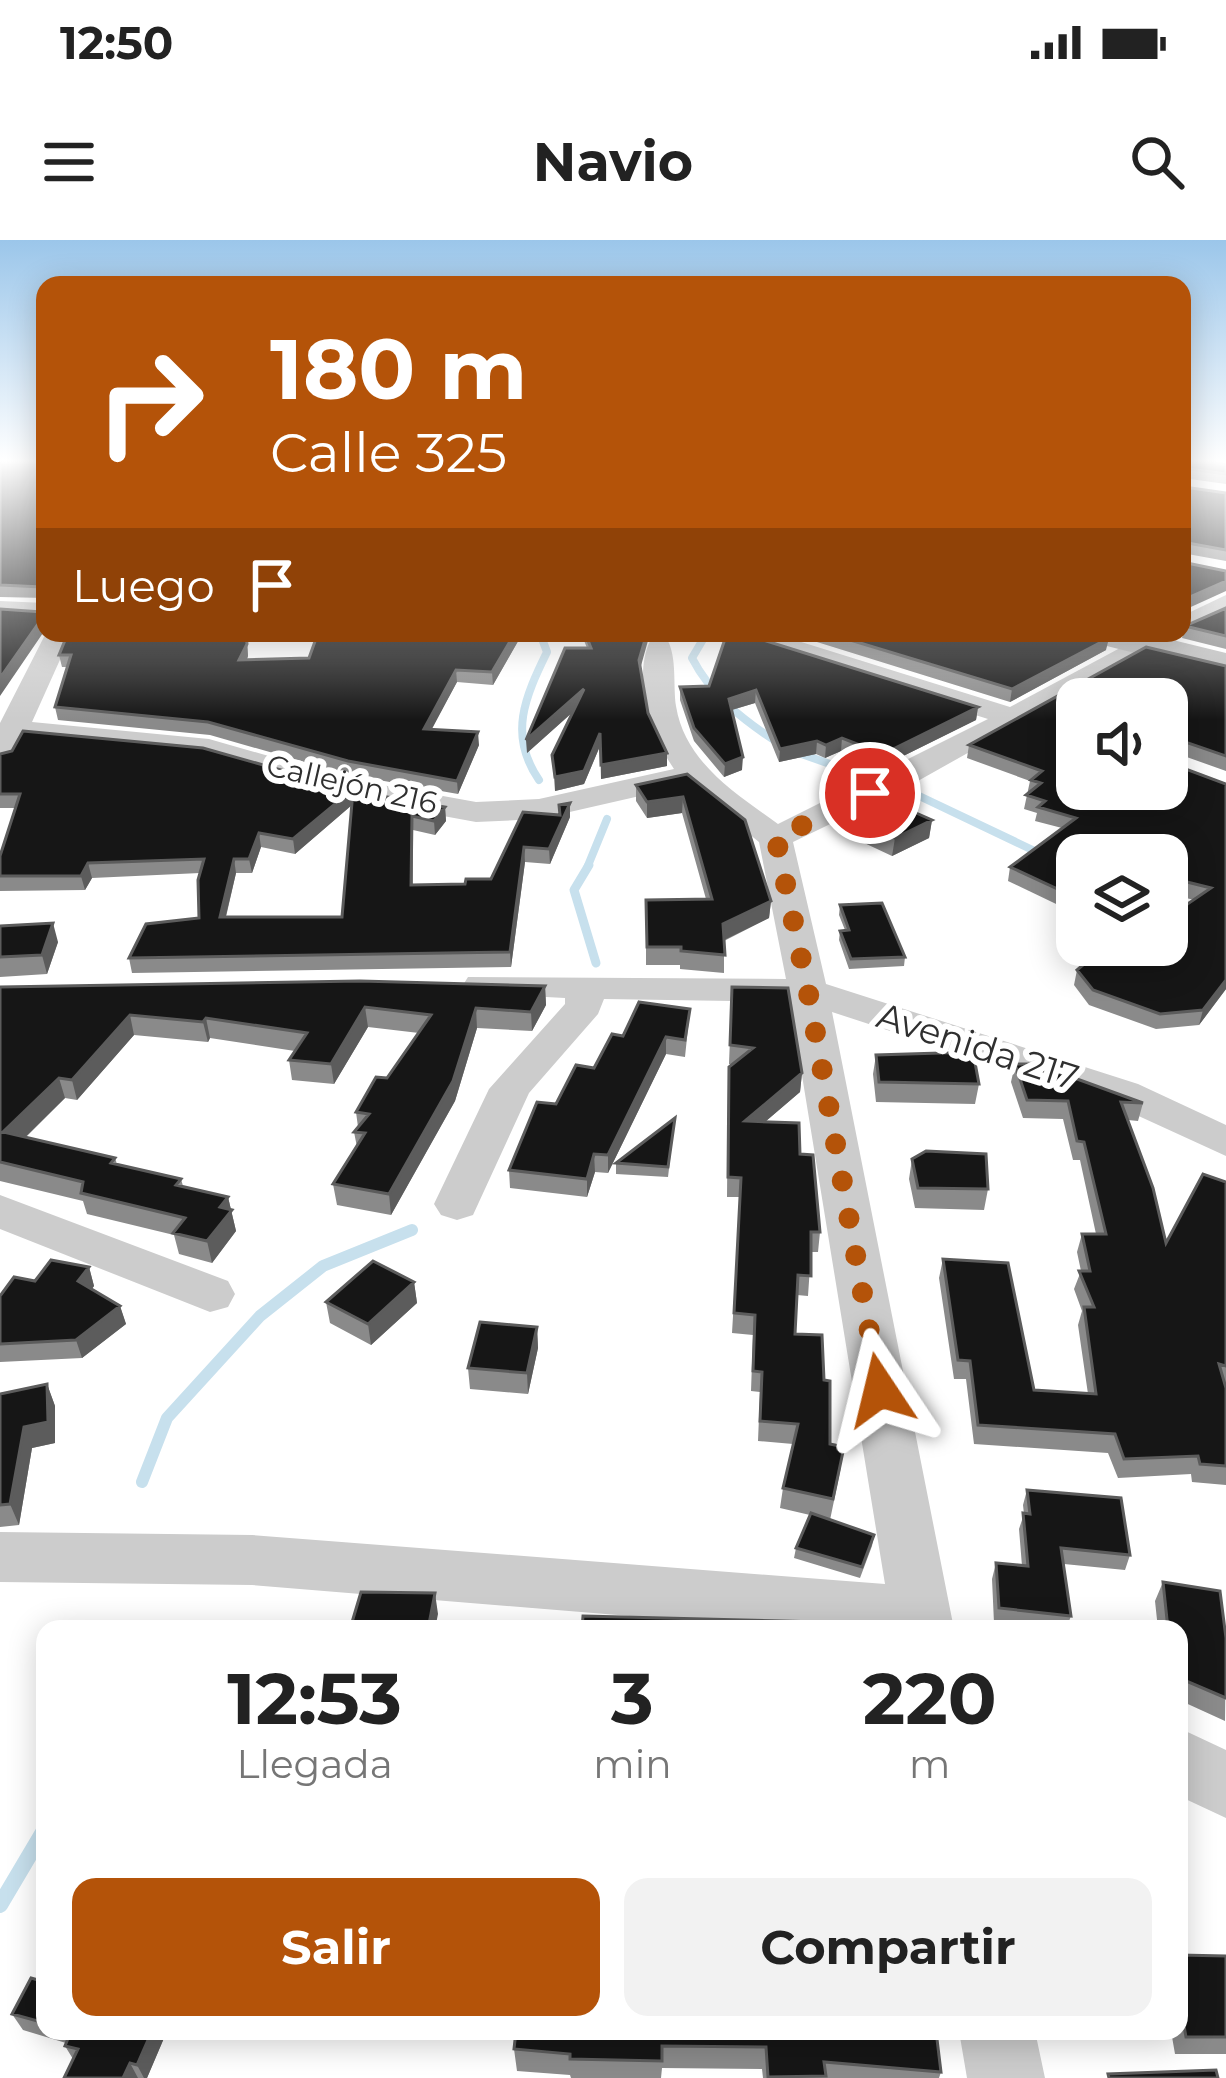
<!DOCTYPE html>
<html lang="es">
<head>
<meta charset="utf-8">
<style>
	body { margin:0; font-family:Montserrat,sans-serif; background:#f2f2f2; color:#222; height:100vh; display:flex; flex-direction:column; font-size:45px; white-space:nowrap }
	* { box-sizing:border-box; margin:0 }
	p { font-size:39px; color:#767676 }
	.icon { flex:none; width:66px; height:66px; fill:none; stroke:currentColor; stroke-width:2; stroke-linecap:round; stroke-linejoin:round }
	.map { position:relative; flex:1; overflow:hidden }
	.side { position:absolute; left:36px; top:1380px; width:1152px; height:420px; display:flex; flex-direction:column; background:#fff; border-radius:24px; box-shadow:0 6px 30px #0003 }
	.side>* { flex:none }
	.banner { position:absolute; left:36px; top:36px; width:1155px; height:366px; border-radius:24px; box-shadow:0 6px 30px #0003; background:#b45309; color:#fff; overflow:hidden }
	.buttons { position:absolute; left:1056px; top:438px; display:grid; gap:24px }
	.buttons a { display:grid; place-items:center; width:132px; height:132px; border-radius:24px; background:#fff; box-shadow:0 6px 30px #0003; font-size:60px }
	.pin { position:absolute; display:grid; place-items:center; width:102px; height:102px; color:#fff; margin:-51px; border:6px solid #fff; border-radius:50%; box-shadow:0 3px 12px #0007 }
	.me { position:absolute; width:132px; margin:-66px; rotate:350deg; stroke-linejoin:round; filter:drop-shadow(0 0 9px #0008) }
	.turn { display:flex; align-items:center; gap:42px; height:252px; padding:0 36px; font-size:54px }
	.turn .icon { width:156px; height:156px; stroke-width:2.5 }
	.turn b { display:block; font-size:84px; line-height:102px }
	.then { display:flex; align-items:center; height:114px; padding:0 36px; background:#0003; gap:24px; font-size:45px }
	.eta { display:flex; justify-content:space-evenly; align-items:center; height:204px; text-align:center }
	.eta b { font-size:72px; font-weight:700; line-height:84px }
	.action { display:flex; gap:24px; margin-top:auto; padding:24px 36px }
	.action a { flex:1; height:138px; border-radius:24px; background:#b45309; color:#fff; font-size:48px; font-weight:700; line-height:138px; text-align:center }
	.action a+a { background:#f2f2f2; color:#222 }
	.status { display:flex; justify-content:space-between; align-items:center; height:84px; padding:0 60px; background:#fff; direction:ltr }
	.status svg { height:33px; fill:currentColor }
	header { display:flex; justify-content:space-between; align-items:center; height:156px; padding:0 36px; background:#fff; font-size:54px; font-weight:700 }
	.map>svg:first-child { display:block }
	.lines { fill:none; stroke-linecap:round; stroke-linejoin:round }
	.stream-far4 { stroke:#c7e0ed; stroke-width:6 }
	.stream-far3 { stroke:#c7e0ed; stroke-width:8 }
	.stream-far2 { stroke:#c7e0ed; stroke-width:9 }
	.stream-far1 { stroke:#c7e0ed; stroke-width:12 }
	.stream { stroke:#c7e0ed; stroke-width:16 }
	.street { fill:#ccc; fill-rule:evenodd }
	.secondary { fill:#b9b9b9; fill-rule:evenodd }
	.wall { fill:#8a8a8a; fill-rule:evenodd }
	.shaded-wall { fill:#5c5c5c }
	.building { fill:#161616; stroke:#5c5c5c; stroke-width:3 }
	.route { stroke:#b45309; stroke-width:21; stroke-dasharray:0 37.8 }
	.labels { text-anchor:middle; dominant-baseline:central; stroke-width:12; stroke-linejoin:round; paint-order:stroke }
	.far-street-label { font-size:30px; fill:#2f2f2f; stroke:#fff }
	.street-label { font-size:36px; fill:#2f2f2f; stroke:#fff }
</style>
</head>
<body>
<div class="status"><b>12:50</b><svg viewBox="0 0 49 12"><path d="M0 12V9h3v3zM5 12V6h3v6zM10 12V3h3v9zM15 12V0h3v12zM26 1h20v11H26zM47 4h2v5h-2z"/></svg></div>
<header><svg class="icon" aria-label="menu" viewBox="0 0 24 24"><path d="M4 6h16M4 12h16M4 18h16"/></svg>Navio<svg class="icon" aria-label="search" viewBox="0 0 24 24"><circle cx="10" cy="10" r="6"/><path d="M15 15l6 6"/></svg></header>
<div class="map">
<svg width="1226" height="1838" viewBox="0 0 1226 1838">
	<rect width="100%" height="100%" fill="#fff"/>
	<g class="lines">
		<path class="stream-far4" d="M540,393L542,399
			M704,399L707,393"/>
		<path class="stream-far3" d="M705,396L692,418C711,455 743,480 777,502
			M793,511L915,554L1041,614
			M539,540C508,495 525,457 547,412L541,396
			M587,628L607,579"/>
		<path class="stream-far2" d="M589,625L574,650L596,723"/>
		<path class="stream-far1" d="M142,1242L167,1178L260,1076L323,1026L412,990"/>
		<path class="stream" d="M0,1665L45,1589"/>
		<path class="street" d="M1226,355V373L1181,393L909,546L793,602L826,744L1138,844L1226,885V916L1108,862L832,772L954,1389H788L252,1345L0,1342V1292L252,1295L885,1344L790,762L604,759L598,774L529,853L473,975L457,980L441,975L434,964L489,849L565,764V758L468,753L463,745L468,737L786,739L759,602L688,545L539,579L476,582L345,558L206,517L24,499L12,522L0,525V483L46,393H72L32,482L209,499L349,539L476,562L539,559L674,529C652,497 632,439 650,401H668C677,419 673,446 676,466C685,522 735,553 778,584L988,479L764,408L760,402L764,396H782L1010,467L1148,393H1182V376Z
			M0,361L45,363V379L0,377Z
			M0,955L228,1041L235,1054L228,1067L210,1072L0,989Z
			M1179,1488L1226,1510V1578L1179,1556Z
			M959,1791H1035L1045,1838H967Z"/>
		<path class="secondary" d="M1082,393H1144L1226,413V436L1087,401Z"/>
	</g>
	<path class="wall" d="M0,222H45V358L0,357Z
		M1182,222L1226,225V244L1183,238L1184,247L1226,253V321L1182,313Z
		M1226,368V409L1182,398L1185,386Z
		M68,393H247L248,416L247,420L309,418L521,396L493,445L457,442L431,489L479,505L458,554L350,535L210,495L58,480L55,467L67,427H62L59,415Z
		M581,393H649L640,428L648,473L667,526L601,539L600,506L584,544L555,551L552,515L573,472L527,513L587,408Z
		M788,393H1091L1106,410L1010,462Z
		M760,396L763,400L978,467L976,480L881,527L841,511L825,518L816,514L779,522L755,463L732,470L742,530L724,537L694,501L680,460V447L709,446Z
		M1226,426V531L1167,510L1077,549L1226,544V749L1199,785L1156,789L1089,765L1074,745L1077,730L1120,709L1194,660L1167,653V615H1077V674L1008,641L1010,627L1062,588L1035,581L1037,573L1024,569L1030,541L967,518L969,505Z
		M0,514L445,567L446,581L435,595L413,590V645L465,644L491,639L559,575V565L570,577L550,624L525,622L511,727L132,733L129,718L199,678L200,633L92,638L85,650L0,651V616L16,568H0ZM352,565L342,677H226L236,633H252L261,607L295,614Z
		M687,534L771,661L769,678L724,701V733L680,729V725H646V660L706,659L682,573L647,578L636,561V545Z
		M845,575L932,580L929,598L892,616L843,593Z
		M840,665L905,717L904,726L849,729L839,700L840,691L845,690L839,675Z
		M0,686L58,702L47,734L0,737Z
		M545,746L546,765L532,791L477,788L455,861L391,975L337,965L333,944L357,907L354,892L358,887L356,872L387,838L419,793L368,787L334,844L292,840L289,820L295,811L210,798L208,802L134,795L77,860L65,858L26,897L115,918L117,924L181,939L183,946L228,957L236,991L212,1023L179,1014L174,995L87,974L83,961L0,941V747Z
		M732,747L802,833L800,852L766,881L800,914L820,992L818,1012H811L808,1056L797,1055L795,1094L824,1140L830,1204L841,1227L830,1280L874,1295L872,1306L860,1338L794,1318L796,1308L810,1275L780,1268L783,1248L793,1204L758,1201L760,1152L751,1151L753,1095L732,1093L740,957H727L728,846L729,827L732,825L729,824Z
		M690,769L685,817L666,814L608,933L595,932L587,957L510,948L509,930L556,864L594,828L623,796Z
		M876,815L979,844L975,864L876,862L873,834Z
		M1015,824L1143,863L1138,881L1128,880L1166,1003L1226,942V1245L1192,1242L1191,1234L1118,1238L1108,1213L974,1204L966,1139H954L939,1038L943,1019L1034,1150L1088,1154L1078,1085L1082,1071L1074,1049L1081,1031L1077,1012L1082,994H1096L1080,920H1073L1063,879L1023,878L1011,842Z
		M675,878L668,937L616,934V923Z
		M912,919L988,949L984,970L915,968L909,939Z
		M89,1027L94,1046L92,1049L120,1066L126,1084L82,1118L0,1122V1056L35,1041Z
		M414,1042L417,1063L371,1105L330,1083L326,1062Z
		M537,1087L538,1108L528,1154L470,1149L468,1128Z
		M47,1144L55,1166V1203L32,1208L19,1285L0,1287V1154Z
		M1027,1250L1130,1315L1125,1330L1064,1324L1071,1376L1066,1389H1046L994,1383L992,1339L996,1323L1022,1326L1019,1289L1024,1274L1023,1265Z
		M1163,1342L1226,1398L1225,1481L1179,1460V1389H1158L1155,1361Z
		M1179,1715L1226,1716V1814H1175L1171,1791H1179Z
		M45,1742V1791H167L147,1838H64L73,1819L65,1806L66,1803L23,1790L12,1774Z
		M936,1791L941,1832L939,1838H763L762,1829L662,1828L661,1838H571L570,1835L517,1831L514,1809Z"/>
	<path class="shaded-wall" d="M1226,341V351L1182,371L1183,360Z
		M43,377L45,390L0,456V438Z
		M246,393L248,416L241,433L239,420Z
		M515,393H521V396L493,445L492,432Z
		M647,393H649V397L639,433V420Z
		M1109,398L1106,410L1010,462L1012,449Z
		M456,430L457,442L425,502L424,489Z
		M584,449L585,461L527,513L526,500Z
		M756,450L755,463L728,471L729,459Z
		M978,467L976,480L881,527L883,514Z
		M478,492L479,505L458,554L457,541Z
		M600,493V506L584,544L555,551V537Z
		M842,498L841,511L825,518L826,505Z
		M817,501L816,514L779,522L780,509Z
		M667,513V526L601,539V525Z
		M743,517L742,530L724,537L725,524Z
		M352,550L353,564L295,614L293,599Z
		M683,557L682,573L647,578V562Z
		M570,563V577L550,624L549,609Z
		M445,567L446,581L435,595L434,581Z
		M932,580L929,598L892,616L895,598Z
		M259,593L261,607L252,633L249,619Z
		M524,607L525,622L511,727L510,712Z
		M234,619L236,633L222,692L220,677Z
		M88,623L92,638L85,650L81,636Z
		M771,661L769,678L722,701L723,684Z
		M53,683L58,702L47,734L42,715Z
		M1226,740V749L1199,785L1203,770Z
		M545,746L546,765L532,791L531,772Z
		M365,767L368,787L334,844L331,824Z
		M476,768L477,788L455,861L391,975L389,954Z
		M130,775L134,795L77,860L72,840Z
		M206,778L210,798L208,802L203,782Z
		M666,797V814L608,933V915Z
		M802,833L800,852L744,900L745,881Z
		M59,838L65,858L10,912L3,892Z
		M594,914L595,932L587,957V939Z
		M228,957L236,991L212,1023L207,1001L220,967Z
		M89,1027L94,1046L84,1059L78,1041Z
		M414,1042L417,1063L371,1105L368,1084Z
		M120,1066L126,1084L82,1118L76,1100Z
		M537,1087L538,1108L528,1154L527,1133Z
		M47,1144L55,1166V1203L32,1208L19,1285L10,1264L24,1187Z
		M435,1353L438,1374L435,1389H428Z
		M152,1791H167L147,1838H144L137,1825Z
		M130,1823L138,1838H123Z"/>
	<path class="building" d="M0,222H45V350L42,347L0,345Z
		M1182,222H1214L1226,225V234L1182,228Z
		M1182,233L1184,247L1226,253V310L1182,302Z
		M1182,322L1226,331V341L1183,360L1182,366Z
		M45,359V377H43L0,438V369L42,372Z
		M1226,368V396L1185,386Z
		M68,393H246L247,404L239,420L309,418L318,393H515L492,432L456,430L424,489L478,492L457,541L348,521L208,482L55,467L71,415H59Z
		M585,393H647L639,420L648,473L667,513L601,525L600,493L584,531L555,537L552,515L584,449L526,500L565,408H591Z
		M727,393H758L763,400L978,467L883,514L842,498L826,505L817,501L780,509L756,450L729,459L743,517L725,524L694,488L680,447L709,446Z
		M827,393H1091L1109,398L1012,449Z
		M1146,407L1226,426V516L1168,496L1167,514V459H1077V549H1167V522L1226,544V740L1203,770L1160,774L1093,750L1077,730L1097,713L1120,709L1126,705H1167V678L1211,648L1167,637V615H1077V658L1010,627L1076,578L1038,567L1045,561L1026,555L1041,543L1031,540L1042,531L969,505Z
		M23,491L203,508L352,550L293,599L259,593L249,619H234L220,677H342L353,551L445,567L434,581L412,576L411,645L465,644L466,639H491L523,572L560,575L559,565L570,563L549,609L524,607L510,712L129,718L146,684L199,678L198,640L204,619L88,623L81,636H0V616L20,554H0V514L12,511Z
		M687,534L745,580L771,661L723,684L725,715L681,711V707H647L646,660L712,659L683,557L647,562L636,545Z
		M882,558L932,580L895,598L845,575Z
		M882,663L905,717L851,719L840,691L849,690L840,665Z
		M53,683L42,715L0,717V686Z
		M360,741L545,746L531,772L476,768L453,841L389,954L333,944L365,893L354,892L369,874L356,872L376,837L387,838L431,775L365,767L331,824L289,820L307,793L206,778L203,782L130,775L72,840L59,838L3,892L115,918L111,923L181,939L176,945L228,957L220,967L232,970L207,1001L173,993L185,978L81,953L83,942L0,922V747Z
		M732,747L788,748L802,833L745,881L799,883L800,914L813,915L820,992H811V1036L798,1035L795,1094L822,1095L824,1140L830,1141V1204L844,1207L833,1259L783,1248L798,1184L760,1181L762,1132L753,1131L755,1075L734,1073L741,938L728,937L729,827L753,808L730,805Z
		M639,762L690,769L685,800L666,797L608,915L594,914L587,939L509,930L537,862L556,864L576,825L594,828L612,794L623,796Z
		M973,812L979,844L879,842L876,815Z
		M1015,824H1036L1143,863L1121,862L1153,948L1166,1003L1203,934L1226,942V1126L1219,1124L1226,1148V1226L1200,1224L1198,1216L1124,1219L1115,1194L978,1185L970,1121L958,1120L943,1019L1008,1023L1034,1150L1096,1154L1084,1067H1094L1079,1031H1090L1082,994H1106L1084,902L1077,901L1068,861L1027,860Z
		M675,878L668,927L616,923Z
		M926,911L986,914L988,949L918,948L912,919Z
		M51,1020L89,1027L78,1041L120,1066L76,1100L0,1104V1056L14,1037L35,1041Z
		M373,1021L414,1042L368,1084L326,1062Z
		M480,1082L537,1087L527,1133L468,1128Z
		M47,1144L48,1182L24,1187L10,1264L0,1265V1154Z
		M1027,1250L1121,1258L1130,1315L1061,1308L1071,1376L999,1368L996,1323L1028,1326L1023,1273L1030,1274Z
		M811,1273L874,1295L862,1327L796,1308Z
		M1163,1342L1220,1351L1226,1398V1458L1179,1438V1389H1168Z
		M361,1352L435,1353L428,1389H350Z
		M583,1376L858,1383V1389H582Z
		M1179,1715L1226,1716V1797H1186L1179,1758Z
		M31,1738L45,1742V1783L12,1774Z
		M71,1791H152L137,1825L130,1823L123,1838H64L78,1809L65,1806Z
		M516,1791H936L941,1832L824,1822L826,1836L768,1837L766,1807L662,1806V1821L570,1819V1814L514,1809Z
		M1216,1830L1218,1838H1109L1108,1834Z"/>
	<linearGradient id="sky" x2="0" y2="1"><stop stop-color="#9bc6ea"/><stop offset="0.46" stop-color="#fff"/><stop offset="1" stop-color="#fff" stop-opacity="0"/></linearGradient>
	<rect width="1226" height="480" fill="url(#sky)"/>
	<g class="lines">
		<path class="route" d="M870,553L776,598L808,751L880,1150"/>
	</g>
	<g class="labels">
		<g class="far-street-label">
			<text transform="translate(352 544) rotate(13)">Callejón 216</text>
		</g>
		<g class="street-label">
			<text transform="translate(978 806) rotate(18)">Avenida 217</text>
		</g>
	</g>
</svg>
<div class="buttons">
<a><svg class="icon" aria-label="sound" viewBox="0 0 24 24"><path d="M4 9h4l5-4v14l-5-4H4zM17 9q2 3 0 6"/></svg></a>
<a><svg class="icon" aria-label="layers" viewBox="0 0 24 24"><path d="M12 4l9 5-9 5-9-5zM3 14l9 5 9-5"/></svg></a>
</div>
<div class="pin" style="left:870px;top:553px;background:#d93025"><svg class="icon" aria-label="arrive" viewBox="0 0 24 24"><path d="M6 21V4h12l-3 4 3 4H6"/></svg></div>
<svg class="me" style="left:880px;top:1150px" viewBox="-20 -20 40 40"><path d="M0-17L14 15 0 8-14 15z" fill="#b45309" stroke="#fff" stroke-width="4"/></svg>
<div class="banner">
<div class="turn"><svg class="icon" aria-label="right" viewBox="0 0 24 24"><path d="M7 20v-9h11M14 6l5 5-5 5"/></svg><div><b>180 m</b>Calle 325</div></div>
<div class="then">Luego<svg class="icon" aria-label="arrive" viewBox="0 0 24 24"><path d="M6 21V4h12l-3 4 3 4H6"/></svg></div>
</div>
<section class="side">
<div class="eta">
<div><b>12:53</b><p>Llegada</p></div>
<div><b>3</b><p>min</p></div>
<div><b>220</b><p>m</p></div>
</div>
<div class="action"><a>Salir</a><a>Compartir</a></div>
</section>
</div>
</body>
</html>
